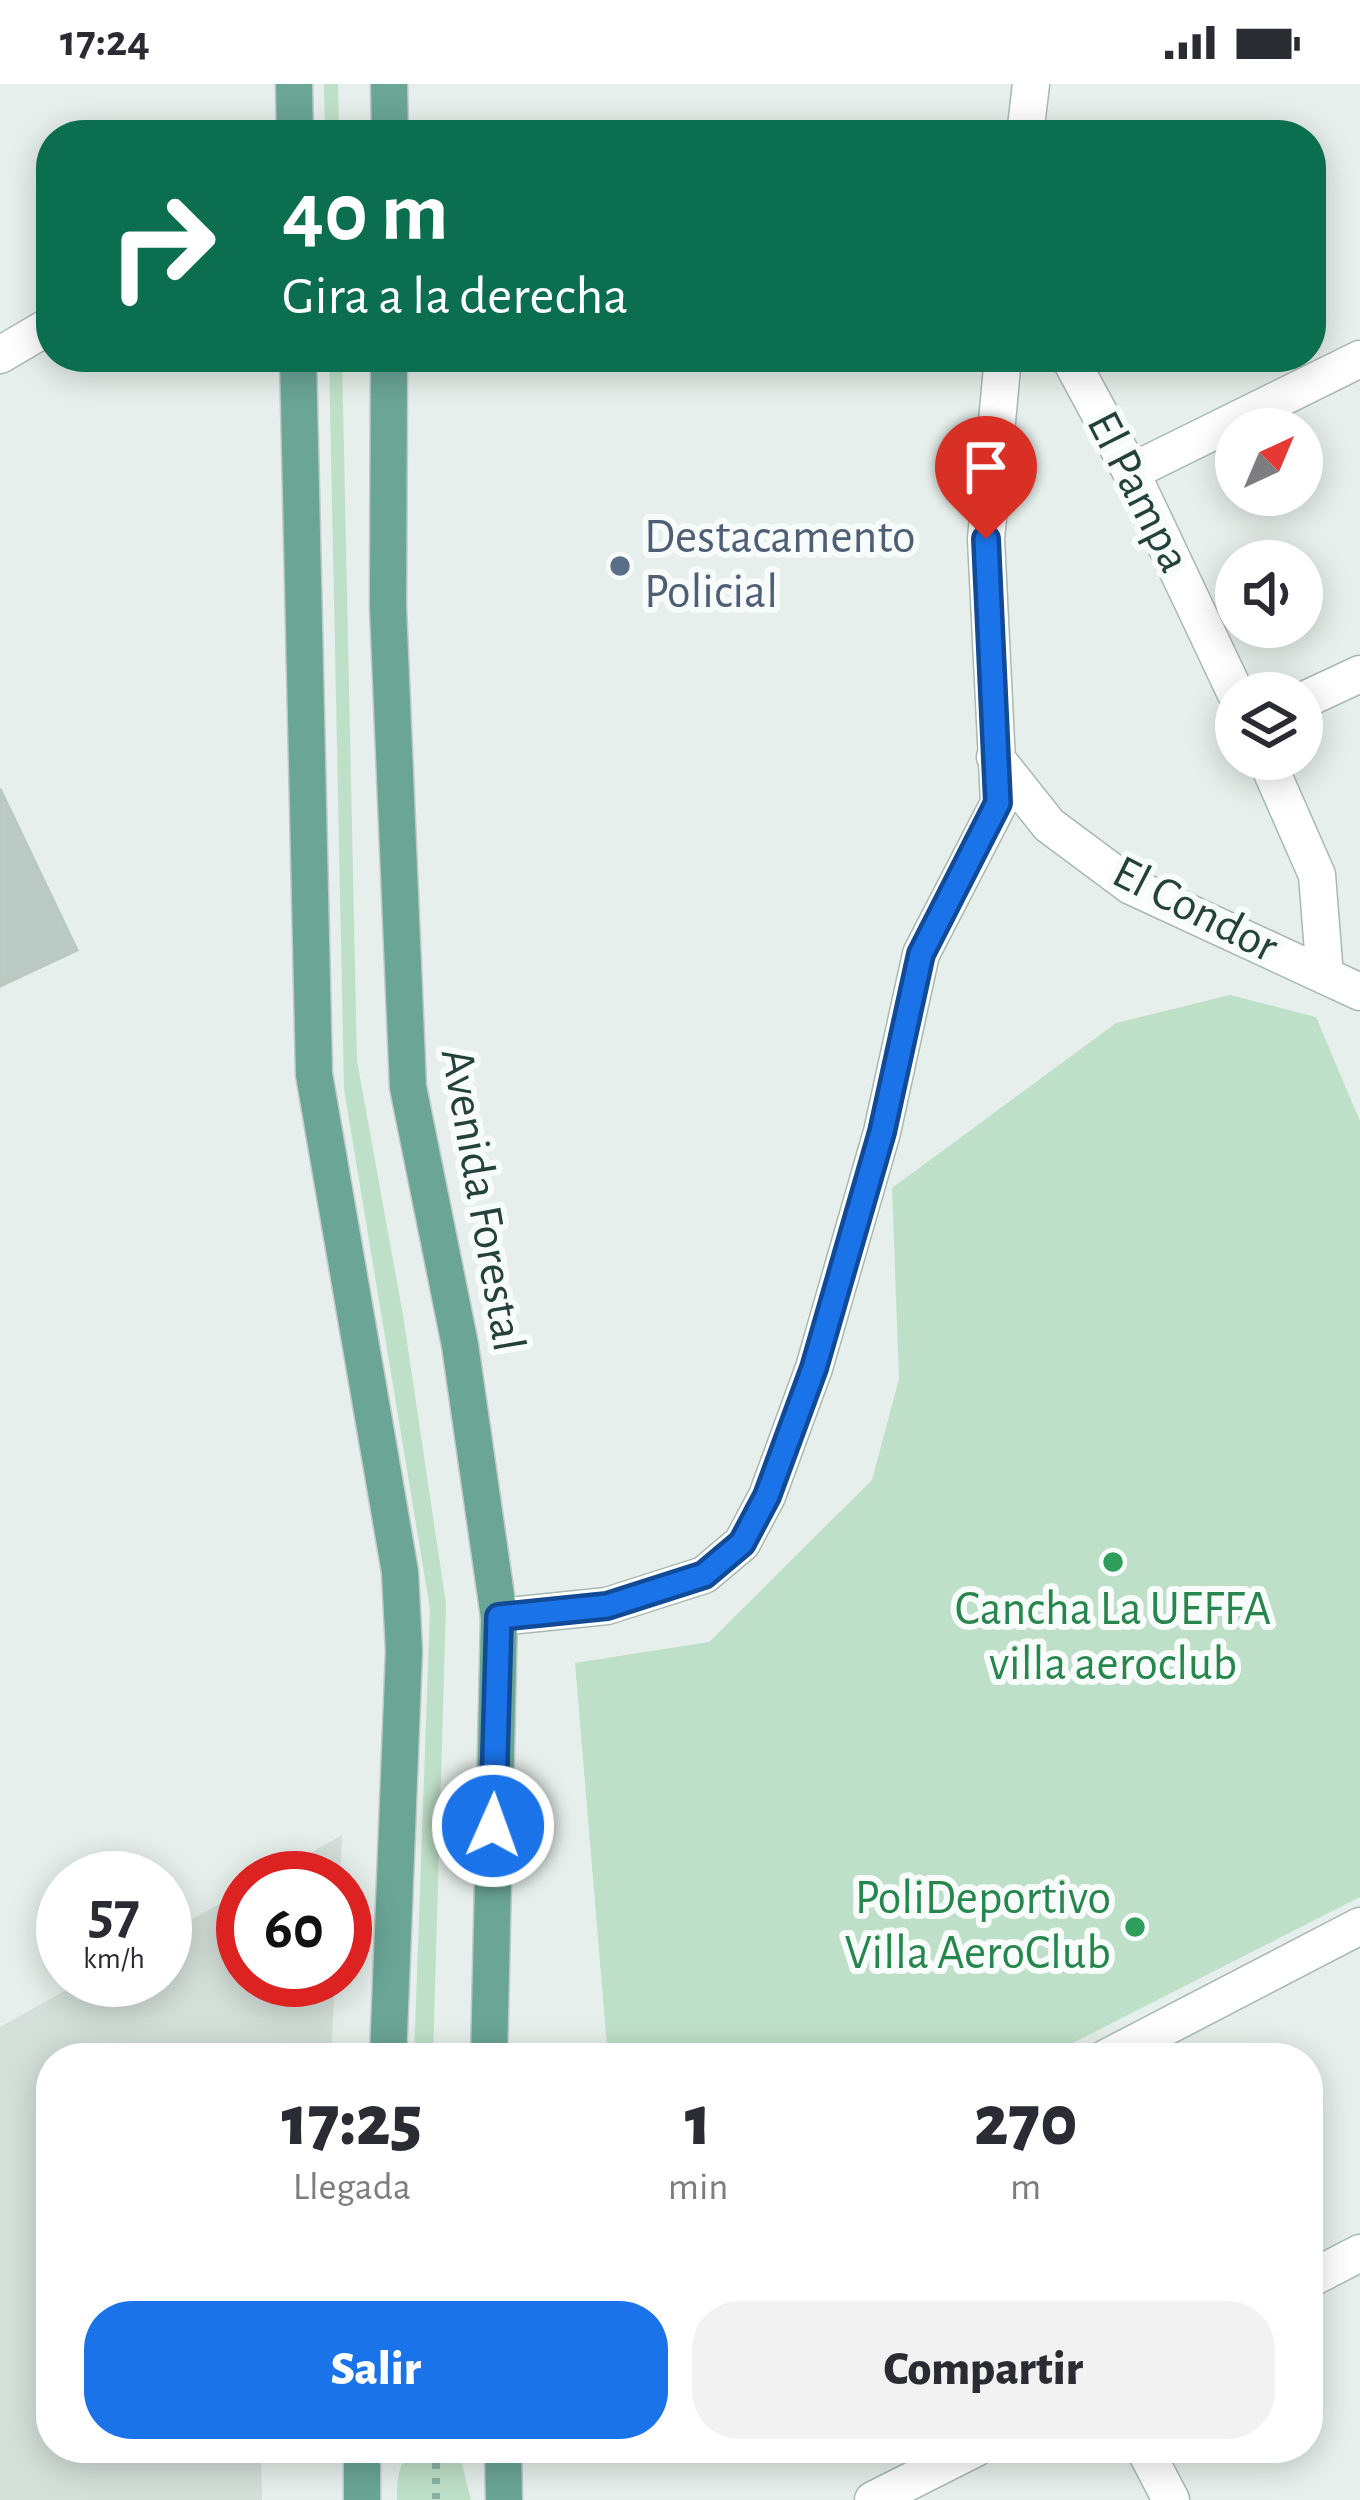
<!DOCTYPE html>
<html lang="es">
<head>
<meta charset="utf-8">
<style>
	body { margin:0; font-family:"Alegreya Sans",sans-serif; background:#f2f2f3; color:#2b2b33; height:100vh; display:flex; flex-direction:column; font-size:45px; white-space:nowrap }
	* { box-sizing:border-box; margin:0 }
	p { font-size:39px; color:#7c7c81 }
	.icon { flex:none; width:66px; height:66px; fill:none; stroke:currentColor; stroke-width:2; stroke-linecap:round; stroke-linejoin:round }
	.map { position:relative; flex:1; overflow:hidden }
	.side { position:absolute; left:36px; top:1959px; width:1287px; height:420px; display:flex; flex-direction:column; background:#fff; border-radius:48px; box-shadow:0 6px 30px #0003 }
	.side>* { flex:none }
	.banner { position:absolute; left:36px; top:36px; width:1290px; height:252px; border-radius:48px; box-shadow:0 6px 30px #0003; background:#0b6e4f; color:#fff; overflow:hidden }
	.needle { width:78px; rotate:44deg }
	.buttons { position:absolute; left:1215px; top:324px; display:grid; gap:24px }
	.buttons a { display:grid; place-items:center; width:108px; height:108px; border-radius:50%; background:#fff; box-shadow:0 6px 30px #0003; font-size:60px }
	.speed { position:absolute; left:36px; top:1767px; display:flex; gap:24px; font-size:60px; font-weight:700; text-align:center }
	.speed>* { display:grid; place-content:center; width:156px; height:156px; border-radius:50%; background:#fff; box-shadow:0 6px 30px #0003; line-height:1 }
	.speed small { font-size:30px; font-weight:400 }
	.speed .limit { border:18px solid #d22; background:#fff; color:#111 }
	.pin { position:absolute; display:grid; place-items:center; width:102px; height:102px; color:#fff; margin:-123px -51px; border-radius:50% 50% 50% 0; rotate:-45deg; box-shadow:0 0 12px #0007 }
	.pin .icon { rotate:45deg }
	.me { position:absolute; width:132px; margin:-66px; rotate:2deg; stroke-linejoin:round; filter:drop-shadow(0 0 9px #0008) }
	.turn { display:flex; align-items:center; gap:42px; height:252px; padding:0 48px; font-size:54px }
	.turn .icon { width:156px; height:156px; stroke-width:2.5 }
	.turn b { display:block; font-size:84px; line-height:102px }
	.eta { display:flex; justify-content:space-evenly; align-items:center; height:204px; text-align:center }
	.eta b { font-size:72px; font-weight:800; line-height:84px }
	.cta { display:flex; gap:24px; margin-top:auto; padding:24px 48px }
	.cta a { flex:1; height:138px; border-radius:48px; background:#1a73e8; color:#fff; font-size:48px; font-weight:800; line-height:138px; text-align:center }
	.cta a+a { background:#f2f2f3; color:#2b2b33 }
	.status { display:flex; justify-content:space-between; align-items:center; height:84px; padding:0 60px; background:#fff; direction:ltr }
	.status svg { height:33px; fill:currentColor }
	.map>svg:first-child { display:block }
	.built { fill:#d4dfda }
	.green { fill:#bfe0c8 }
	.water { fill:#8ec9d4 }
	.building { fill:#bbcac4; stroke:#b8c9c2; stroke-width:3 }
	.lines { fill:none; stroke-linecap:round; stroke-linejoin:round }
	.minor-casing { stroke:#a8b8b2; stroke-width:39 }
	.major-casing { stroke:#c2cac8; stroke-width:39 }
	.path { stroke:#86b3a5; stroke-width:8; stroke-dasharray:6 9; stroke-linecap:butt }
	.minor { stroke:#fff; stroke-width:36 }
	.major { stroke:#6aa596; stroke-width:36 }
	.route-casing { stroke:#114b97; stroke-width:30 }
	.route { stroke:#1a73e8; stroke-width:21 }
	.service-dot { fill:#5c6f8a; stroke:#f7fbf9; stroke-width:4.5 }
	.leisure-dot { fill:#2e9e5b; stroke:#f7fbf9; stroke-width:4.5 }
	.labels { text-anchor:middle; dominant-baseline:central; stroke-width:12; stroke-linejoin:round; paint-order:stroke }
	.street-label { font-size:48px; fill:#24423a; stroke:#f7fbf9 }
	.service-label { font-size:48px; fill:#4e5e75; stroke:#f7fbf9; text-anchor:start }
	.leisure-label { font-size:48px; fill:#27864d; stroke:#f7fbf9 }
</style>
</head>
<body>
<div class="status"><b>17:24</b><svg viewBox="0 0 49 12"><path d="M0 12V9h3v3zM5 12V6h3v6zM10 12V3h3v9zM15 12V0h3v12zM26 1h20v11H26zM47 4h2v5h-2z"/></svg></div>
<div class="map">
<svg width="1360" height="2416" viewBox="0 0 1360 2416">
	<rect width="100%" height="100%" fill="#e6efeb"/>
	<path class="built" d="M342,1751L340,1794H266Z
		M243,1807V1896H335L331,1974H51V2364H261L262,2416H0V1943L84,1896H165V1850Z"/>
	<path class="green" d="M324,0H338L339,51H325Z
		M329,273H342L357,977L403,1231L446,1520L433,1974H414L430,1525L344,1005Z
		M1230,911L1316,933L1360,1037V1813L1043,1974H608L575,1579L709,1558L872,1396L899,1295L892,1104L1116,939Z
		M439,2364L461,2377L471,2416H397C397,2382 401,2364 439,2364Z"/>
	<path class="water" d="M807,273H855L856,286L808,288Z"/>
	<path class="building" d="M0,705L77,866L0,902Z"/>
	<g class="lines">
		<g class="minor-casing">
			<path id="minor" d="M1025,51L1031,0
				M0,271L51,241
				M1069,273L1131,388L1236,610
				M1131,388L1360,275
				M1302,617L1360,590
				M995,673L1049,741L1131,802L1360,908
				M1266,675L1317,791L1325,892
				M499,1533L607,1522L704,1491L742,1459L767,1412L814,1284L882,1048L921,870L999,719L986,455L1003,273
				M1106,1974L1360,1842
				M1308,2196L1360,2169
				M1144,2364L1171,2416
				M873,2416L976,2364"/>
		</g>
		<g class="major-casing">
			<path id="major" d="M294,0L295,51
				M389,0L390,51
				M298,273L314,990L400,1488L404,1567L388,1974
				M389,273L388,523L408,1003L460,1261L499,1533L489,1974
				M503,2364L504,2416
				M362,2416V2364"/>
		</g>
		<path class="path" d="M436,2364V2416"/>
		<use href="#minor" class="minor"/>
		<use href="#major" class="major"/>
	</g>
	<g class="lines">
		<g class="route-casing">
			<path id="route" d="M493,1742L499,1533L607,1522L704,1491L742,1459L767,1412L814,1284L882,1048L921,870L998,719L986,455"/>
		</g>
		<use href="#route" class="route"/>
	</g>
	<circle class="service-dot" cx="620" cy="482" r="12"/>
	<g class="leisure-dot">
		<circle cx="1113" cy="1478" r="12"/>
		<circle cx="1135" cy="1843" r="12"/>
	</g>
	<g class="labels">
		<g class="street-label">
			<text transform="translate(1138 408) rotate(63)">El Pampa</text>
			<text transform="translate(1195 826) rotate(27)">El Condor</text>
			<text transform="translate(482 1116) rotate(80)">Avenida Forestal</text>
		</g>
		<g class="service-label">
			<text x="644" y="454">Destacamento<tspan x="644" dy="55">Policial</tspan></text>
		</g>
		<g class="leisure-label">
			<text x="1113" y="1526">Cancha La UEFFA<tspan x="1113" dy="55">villa aeroclub</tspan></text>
			<text x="1111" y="1815" text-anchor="end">PoliDeportivo<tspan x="1111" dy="55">Villa AeroClub</tspan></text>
		</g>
	</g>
</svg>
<div class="buttons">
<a><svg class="needle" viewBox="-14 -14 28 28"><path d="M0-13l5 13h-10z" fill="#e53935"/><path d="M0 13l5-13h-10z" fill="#7c7c81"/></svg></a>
<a><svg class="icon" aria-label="sound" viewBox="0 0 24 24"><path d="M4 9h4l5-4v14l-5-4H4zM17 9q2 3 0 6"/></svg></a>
<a><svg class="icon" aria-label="layers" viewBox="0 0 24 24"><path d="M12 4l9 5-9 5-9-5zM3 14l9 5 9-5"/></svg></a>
</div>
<div class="speed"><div>57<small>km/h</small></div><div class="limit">60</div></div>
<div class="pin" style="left:986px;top:455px;background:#d93025"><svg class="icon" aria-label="arrive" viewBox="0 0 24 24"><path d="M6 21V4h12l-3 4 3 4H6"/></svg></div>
<svg class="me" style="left:493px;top:1742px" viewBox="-20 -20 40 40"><circle r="17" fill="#1a73e8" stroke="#fff" stroke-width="3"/><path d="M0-11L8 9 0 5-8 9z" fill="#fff"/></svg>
<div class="banner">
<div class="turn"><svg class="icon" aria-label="right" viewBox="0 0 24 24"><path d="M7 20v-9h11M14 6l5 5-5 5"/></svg><div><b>40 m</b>Gira a la derecha</div></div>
</div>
<section class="side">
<div class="eta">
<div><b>17:25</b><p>Llegada</p></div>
<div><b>1</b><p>min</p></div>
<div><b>270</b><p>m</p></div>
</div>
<div class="cta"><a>Salir</a><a>Compartir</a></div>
</section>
</div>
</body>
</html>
